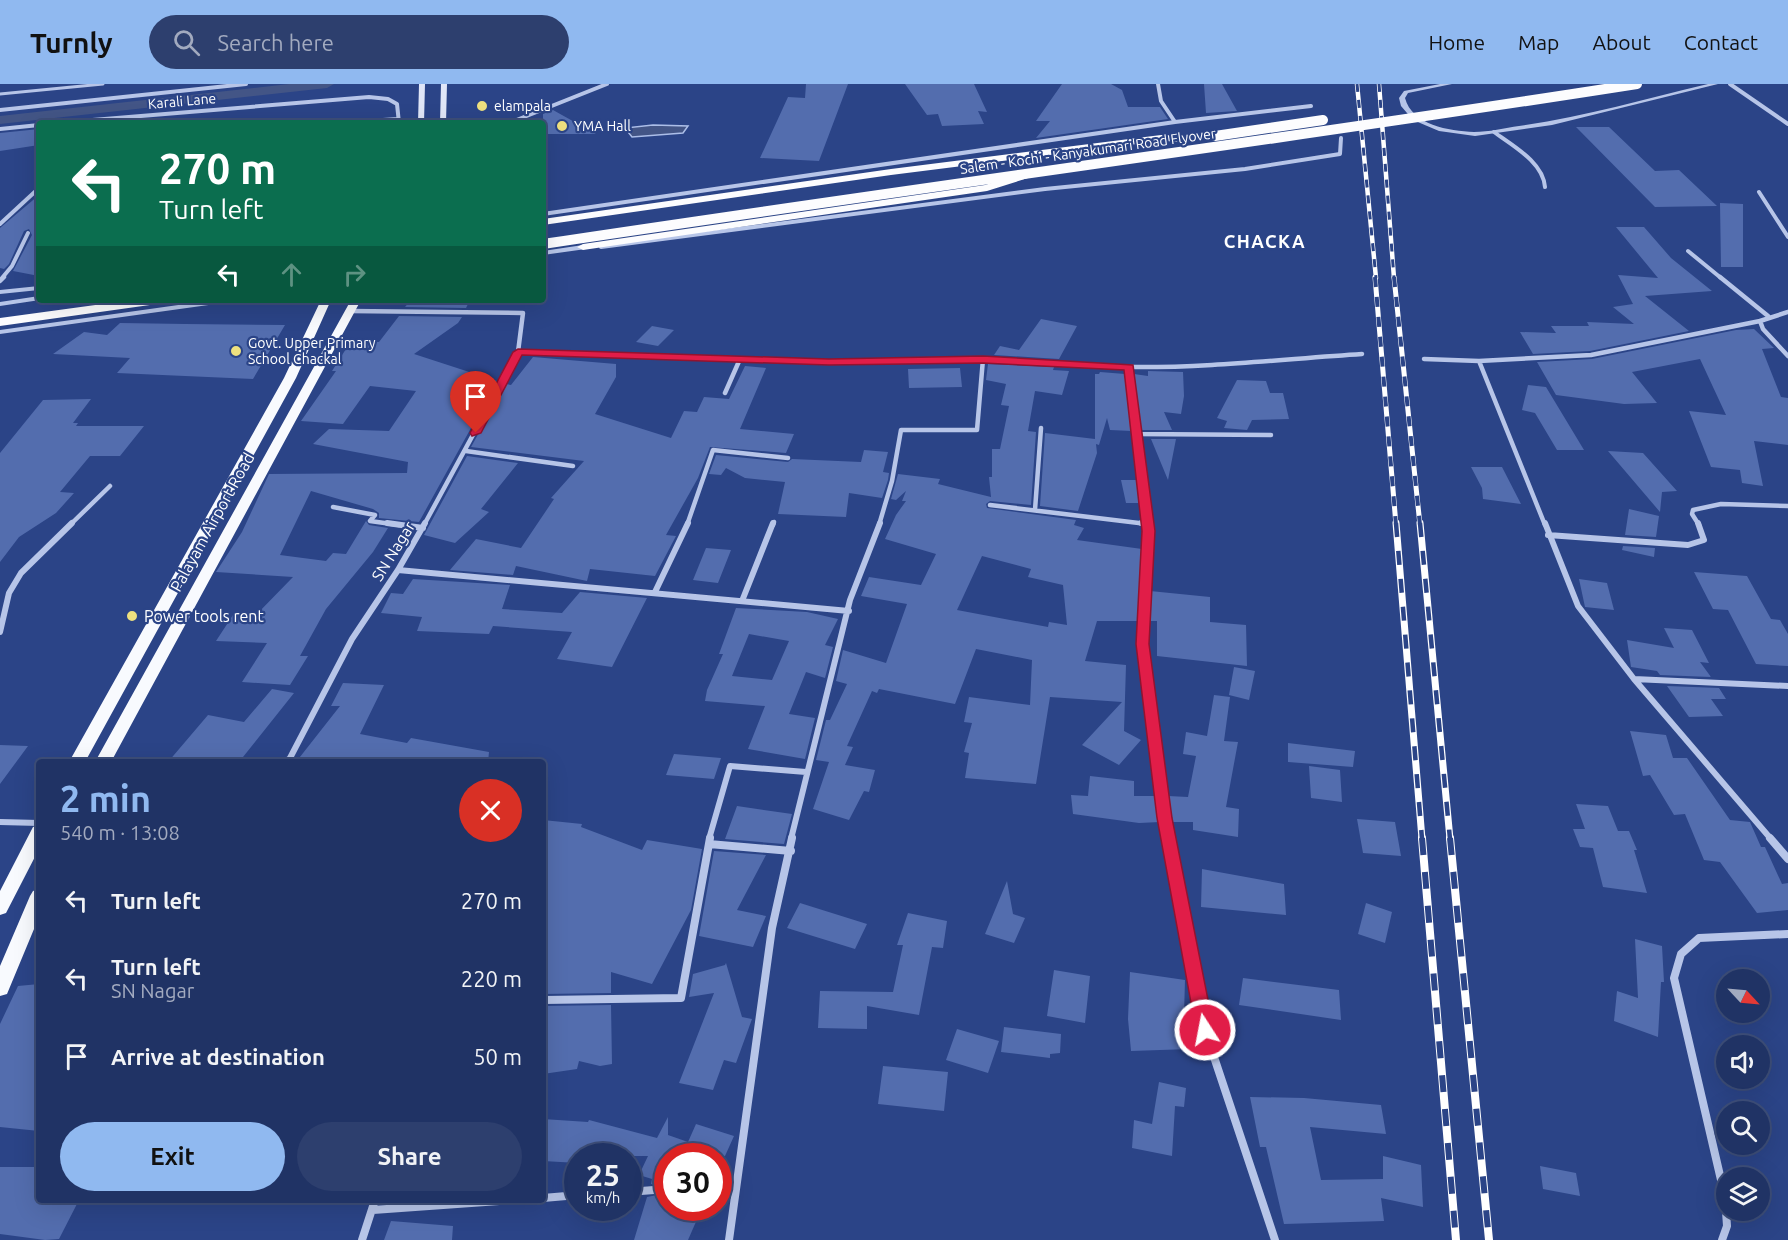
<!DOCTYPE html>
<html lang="en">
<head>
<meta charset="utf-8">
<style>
	body { margin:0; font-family:Ubuntu,sans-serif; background:#2d3f6e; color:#f1f3f6; height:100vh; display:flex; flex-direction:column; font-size:22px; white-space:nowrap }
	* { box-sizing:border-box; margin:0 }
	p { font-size:20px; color:#a2aabf }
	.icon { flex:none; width:33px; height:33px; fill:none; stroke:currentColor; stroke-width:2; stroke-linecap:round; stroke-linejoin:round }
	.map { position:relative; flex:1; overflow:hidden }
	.drawer { position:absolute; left:36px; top:675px; width:510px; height:444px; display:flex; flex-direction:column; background:#203365; border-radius:6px; box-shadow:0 6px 24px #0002,0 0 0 2px #3d4e79 }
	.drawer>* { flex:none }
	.hud { position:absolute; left:36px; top:36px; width:510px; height:183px; border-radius:6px; box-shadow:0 6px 24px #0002,0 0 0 2px #3d4e79; background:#0b6e4f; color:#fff; overflow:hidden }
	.needle { width:39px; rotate:116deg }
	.buttons { position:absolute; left:1716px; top:885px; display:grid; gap:12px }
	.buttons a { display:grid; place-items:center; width:54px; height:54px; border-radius:50%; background:#203365; box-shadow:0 6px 24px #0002,0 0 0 2px #3d4e79; font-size:30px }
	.speed { position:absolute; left:564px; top:1059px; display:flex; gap:12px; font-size:30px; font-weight:700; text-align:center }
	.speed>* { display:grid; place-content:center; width:78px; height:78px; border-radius:50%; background:#203365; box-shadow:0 6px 24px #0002,0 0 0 2px #3d4e79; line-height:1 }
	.speed small { font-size:15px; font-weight:400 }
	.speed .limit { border:9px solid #d22; background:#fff; color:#111 }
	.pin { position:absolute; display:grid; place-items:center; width:51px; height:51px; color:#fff; margin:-62px -26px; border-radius:50% 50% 50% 0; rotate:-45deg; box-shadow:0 0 6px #0007 }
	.pin .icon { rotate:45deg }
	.me { position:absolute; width:66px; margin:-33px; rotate:349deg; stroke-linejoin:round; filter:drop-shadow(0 0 4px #0008) }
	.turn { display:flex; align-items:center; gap:21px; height:126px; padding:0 24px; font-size:27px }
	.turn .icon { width:78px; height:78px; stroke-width:2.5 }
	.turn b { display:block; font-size:42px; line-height:51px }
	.lanes { display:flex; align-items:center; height:57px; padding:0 24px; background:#0003; justify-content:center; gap:30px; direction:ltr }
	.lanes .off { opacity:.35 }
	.round { display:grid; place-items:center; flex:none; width:63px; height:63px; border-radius:32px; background:#2d3f6e }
	.head { display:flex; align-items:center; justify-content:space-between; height:102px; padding:0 24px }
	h1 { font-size:36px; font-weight:700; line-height:45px; color:#90b9f0 }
	.button { display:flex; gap:12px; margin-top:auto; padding:12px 24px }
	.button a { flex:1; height:69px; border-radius:36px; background:#90b9f0; color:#111; font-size:24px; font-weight:700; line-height:69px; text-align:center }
	.button a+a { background:#2d3f6e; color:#f1f3f6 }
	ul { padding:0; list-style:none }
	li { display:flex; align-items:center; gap:18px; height:78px; padding:0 24px }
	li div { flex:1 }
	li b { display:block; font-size:22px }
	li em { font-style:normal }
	header { display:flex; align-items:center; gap:36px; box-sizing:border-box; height:84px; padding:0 30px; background:#90b9f0; color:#111 }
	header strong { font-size:28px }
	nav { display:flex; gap:33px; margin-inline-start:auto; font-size:21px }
	.search { width:420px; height:54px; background:#2d3f6e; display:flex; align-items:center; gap:15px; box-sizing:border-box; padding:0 21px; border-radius:33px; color:#a2aabf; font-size:22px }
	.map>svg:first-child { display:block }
	.water { fill:#435586; stroke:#acbee8; stroke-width:1.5 }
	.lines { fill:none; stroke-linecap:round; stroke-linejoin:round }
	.canal { fill:#435586; fill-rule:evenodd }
	.building { fill:#536dae; fill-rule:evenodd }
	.service { stroke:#b7c5e8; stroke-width:3 }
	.minor-far3 { stroke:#b7c5e8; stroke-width:4 }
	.minor-far2 { stroke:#b7c5e8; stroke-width:4.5 }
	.minor-far1 { stroke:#b7c5e8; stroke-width:6 }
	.minor { stroke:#b7c5e8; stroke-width:8 }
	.tertiary { fill:#b7c5e8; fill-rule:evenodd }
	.secondary { fill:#e0e6f7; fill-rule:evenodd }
	.primary { fill:#f8fafe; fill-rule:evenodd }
	.trunk { fill:#fcfcfe; fill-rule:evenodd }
	.rail-far3-casing { stroke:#fff; stroke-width:4.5 }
	.rail-far2-casing { stroke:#fff; stroke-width:5 }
	.rail-far1-casing { stroke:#fff; stroke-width:7 }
	.rail-casing { stroke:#fff; stroke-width:8 }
	.rail-far3 { stroke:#2b4487; stroke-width:3; stroke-dasharray:8; stroke-linecap:butt }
	.rail-far2 { stroke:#2b4487; stroke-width:4; stroke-dasharray:10; stroke-linecap:butt }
	.rail-far1 { stroke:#2b4487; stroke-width:4.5; stroke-dasharray:14; stroke-linecap:butt }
	.rail { stroke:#2b4487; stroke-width:6; stroke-dasharray:17; stroke-linecap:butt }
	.trunk-bridge { stroke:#fcfcfe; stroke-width:10 }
	.route { fill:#e11d48; stroke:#92132f; stroke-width:1.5 }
	.poi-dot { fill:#eee07f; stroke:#2b4487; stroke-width:2 }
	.labels { text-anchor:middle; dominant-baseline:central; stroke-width:4.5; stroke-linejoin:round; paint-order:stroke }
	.far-street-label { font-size:14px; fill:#fff; stroke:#2b4487 }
	.far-poi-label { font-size:14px; fill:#fff; stroke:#2b4487; text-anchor:start }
	.street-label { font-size:16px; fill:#fff; stroke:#2b4487 }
	.poi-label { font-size:16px; fill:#fff; stroke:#2b4487; text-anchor:start }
	.far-district-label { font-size:18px; font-weight:bold; letter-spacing:1.5px; fill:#fff; stroke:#2b4487 }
</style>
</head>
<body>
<header>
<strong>Turnly</strong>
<div class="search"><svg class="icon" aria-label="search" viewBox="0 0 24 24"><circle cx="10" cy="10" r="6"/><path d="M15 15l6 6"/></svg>Search here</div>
<nav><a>Home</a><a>Map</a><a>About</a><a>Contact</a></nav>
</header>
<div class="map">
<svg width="1788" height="1156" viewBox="0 0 1788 1156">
	<rect width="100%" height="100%" fill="#2b4487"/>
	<path class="water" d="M653,41L688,42L683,49L632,53L625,44Z"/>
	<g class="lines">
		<path class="canal" d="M289,0H334L327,4L0,40V32Z"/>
	</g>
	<path class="building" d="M806,0H848L819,77L760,74L788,13L805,14Z
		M905,0H974L987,28L978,27L984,40L942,42L938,30L927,31Z
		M1062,0H1111L1122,6L1128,23H1160L1168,35L1036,54L1050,37H1036Z
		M1204,0H1222L1237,27L1206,29Z
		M553,26L596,50H543V30Z
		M1576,43H1609L1655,87L1679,86L1717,122L1655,123Z
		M39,45V61L0,67V49Z
		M39,111V192L13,187L32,151L29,145L24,147L9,180L4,185L0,184V144Z
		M1720,119L1743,120V183H1721Z
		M1616,143H1644L1671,174L1712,207L1645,212L1689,247L1590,267L1533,270L1520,248L1556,249L1551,242H1589L1587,238L1634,240L1613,223L1633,220L1618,191L1658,194Z
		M411,216H470L466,224L405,223Z
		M399,232L462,233L458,239L414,270L497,297L419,438L379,434V429L373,425L311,407L280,471L326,477L333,469L346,470L366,437L369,441L388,444L373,468L326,525L300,572H308L290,601L242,598L267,559L216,557L233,531L255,532L293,493L216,488L242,448L269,390L407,389L408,378L313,360L329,345L389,347L416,307L370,302L343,340L301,337L336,287H332L351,257L379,258Z
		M1041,235L1077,242L1059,275L994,271L1000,262L1019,266Z
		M120,239L185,240L285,241L253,295L117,289L130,274L53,270L84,248L107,251Z
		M652,242L674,246L658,262L636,258Z
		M1754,245L1774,264L1762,265L1781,313L1788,314V361L1754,357L1763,402L1742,399L1740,386L1711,383L1689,327L1726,331L1700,275L1632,288L1657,319L1624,320L1556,311L1537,278L1592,275L1736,246Z
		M533,273L616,280V293L595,330L671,354L684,327L697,328L704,313L729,315L745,282L766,284L740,345L794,350L786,369L710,363L698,394L666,451L676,452L655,492L590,485L587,497L516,482L513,491L450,486L476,455L521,464L554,415L551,414L584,377L471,363L506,300L511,301Z
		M988,280L1054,283L1053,286L1069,287L1062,311L1035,307L1028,347L1036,348L1031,421L990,417L986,420L987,424L1076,436L1074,441L1084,444L1077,456L1142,465L1139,537H1097L1085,577L1126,581L1124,647L1141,656L1119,681L1082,661L1122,618L1050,613L1036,700L965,694L969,669L964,668L972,639L964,638L969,613L1030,621L1032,576L976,565L955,620L879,605L877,609L872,607L847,662L853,663L845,681L875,686L869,708L864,707L849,736L813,725L829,678L816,676L826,636H830L847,600L836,597L843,566L886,579L907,520L861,512L869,493L921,501L936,470L885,455L896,431L906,417H902L906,407L896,416L891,415L898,390L940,395L938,400L991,413L989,393H992V365H1000L1009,322L1001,321L1006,300L986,296ZM982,472L1031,485L1028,493L1063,501L1067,541L1049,538L1048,543L957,526Z
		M960,284L962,303L909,304L908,285Z
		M1148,287L1183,288L1184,312L1181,330L1164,328L1172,346H1141L1134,290L1148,292Z
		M1100,288L1125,290L1132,347L1110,346L1107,334L1099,361L1096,360L1097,369L1078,427L1040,422L1045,349L1095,355V290H1099Z
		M1237,296L1266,297L1270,309H1283L1289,335L1252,336L1247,346L1224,344L1227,337L1217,334Z
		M1528,301L1546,303L1584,366H1557L1535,329L1522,326Z
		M91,315L73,339H78L76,342H144L120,372H90L60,408L74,409L56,429L19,453L0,478V369L43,316Z
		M1151,355H1176L1168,396Z
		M864,366L888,368L883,388L889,389L888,396L882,414L849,409L846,433L778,430L785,398L745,394L726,384L721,391L709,390L716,371L788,378L792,375L861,378Z
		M1608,367L1643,369L1677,407L1662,408L1660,428Z
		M467,372L518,379L481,425L489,428L455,459L424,451Z
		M1471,383H1502L1521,420L1483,415L1482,404Z
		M1121,396H1138L1141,419H1126Z
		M1629,425L1659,432L1656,453L1625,451Z
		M1623,462L1655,464L1654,473L1622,466Z
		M706,464L731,466L718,499L693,496Z
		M1694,488L1747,492L1771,535L1780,536L1788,550V582L1756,580L1728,526L1713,525Z
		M413,495L510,501L502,525L562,529L580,508L647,514L612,583L557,575L572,548L493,542L489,550L417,547L422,533L381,529L391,509L403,510Z
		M1579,495L1607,499L1614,526L1585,523Z
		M1150,507L1210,513V538L1246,541L1247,582L1157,572V537H1149Z
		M736,524L807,528L838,535L825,561L833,563L825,594L806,588L789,630L815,634L805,675L748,665L765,622L705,617L707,606L723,570H719ZM749,550L789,557L772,596L732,592Z
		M1664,544L1692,546L1709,579L1700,578L1711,593L1660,591L1657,587L1631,583L1627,556L1674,564Z
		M1234,583L1255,587L1249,616L1229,611Z
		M343,599L384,601L360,650L407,659L411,654L489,668L488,678H296L340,622H331Z
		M1667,602L1719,604L1726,615H1711L1723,632L1689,633Z
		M272,605L294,609L239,678H168L208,631L244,638Z
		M1214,611L1230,613L1224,657L1238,658L1226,723L1239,725L1238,753L1193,746V738H1171L1168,712L1188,713L1196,672L1183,670L1186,648L1207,652Z
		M1630,647L1666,651L1673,674H1687L1730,736L1750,738L1761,763H1765L1782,800L1788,799V826L1757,829L1720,778L1704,776L1685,730L1674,731L1650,691L1643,692Z
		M1288,659L1355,667L1353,683L1288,678Z
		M0,661L28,662L0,700Z
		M674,670L721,674L714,695L666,691Z
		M1309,682L1340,686L1342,718L1311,714Z
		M1090,692L1134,697V712H1157L1160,738L1139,739L1073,730L1071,711L1088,712Z
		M1576,720L1608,722L1618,747H1629L1637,766H1634L1647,809L1603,803L1593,764L1580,763L1573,745H1585Z
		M737,722L792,730L784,760L725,755Z
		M1357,735L1395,738L1401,772L1363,769Z
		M543,736L582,740L581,743L642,766L647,756L702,765L691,826L652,900L611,888V909L543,910Z
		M714,767L766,771L737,826L766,832L753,863L699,852Z
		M1202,785L1284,800L1286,831L1201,823Z
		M1007,797L1013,830L1025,834L1014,859L985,850Z
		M800,819L867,840L855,865L787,844Z
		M1366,819L1392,828L1385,859L1358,850Z
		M908,829L947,837L943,864L932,863L919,931L867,922V945L818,944L820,907L893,908L903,861H897Z
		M1635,855L1662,862L1664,898H1661L1658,953L1614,937L1617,907L1638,914Z
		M726,879L742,933L752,935L736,979L724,976L713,1006L679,999L714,909L689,913L693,890L725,881Z
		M1054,886L1090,892L1085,939L1047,932Z
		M1130,888L1185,896L1184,930L1190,965L1131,967L1128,935Z
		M1243,894L1339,906L1341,936L1239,921Z
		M39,900V1047L0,1043V940L18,902Z
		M611,921L612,980L600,982L579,977L577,985L543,990V922Z
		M1004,943L1061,950L1060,969L1050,970V974L1001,968Z
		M957,945L999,957L988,989L946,976Z
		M883,982L948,988L944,1027L878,1020Z
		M1159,998L1186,1004L1184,1023L1175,1022L1172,1072L1132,1064L1134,1036L1152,1040Z
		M1250,1013L1304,1014L1381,1021L1386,1050L1310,1043L1321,1096L1383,1095V1072L1421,1081L1423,1123L1381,1114L1384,1137L1284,1140L1266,1063H1260Z
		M668,1033V1051L688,1058L696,1040L734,1052L725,1072H668V1124H702L688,1156H634L647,1113L657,1111L660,1106L657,1101L651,1100L652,1095L639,1091L648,1072H578V1079L543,1077V1035L588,1038L589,1036L657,1054Z
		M1540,1082L1576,1089L1580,1112L1543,1105Z
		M0,1083H39V1116H79L59,1155L45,1156L0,1150Z
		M391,1137L453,1142L452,1156H384Z"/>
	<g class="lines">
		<path class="service" d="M0,10L103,0"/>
		<path class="minor-far3" d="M1158,0L1161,17L1175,38
			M1730,0L1788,40
			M0,26L246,0
			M56,39L369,13L388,15L397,20L399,39
			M338,39L398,35
			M509,39L607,0
			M0,45L39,41
			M1494,48C1513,62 1543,78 1545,103
			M1759,108L1788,153
			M543,130L1175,38L1311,22
			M0,140L39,104
			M601,163L1045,105L1245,85L1340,70L1341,54
			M1688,167L1721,194
			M2,194L12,182L28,149"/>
		<path class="minor-far2" d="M1720,193L1768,232
			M0,197L4,193
			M350,227L523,229L518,268L424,441
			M1788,228L1760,237L1763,245L1788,272
			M518,268L829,278L983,275L1129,283L1148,441
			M1424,275L1479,277L1591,271L1760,237
			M1479,277L1545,441
			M1129,283C1207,284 1284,275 1362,270
			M725,309L740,275
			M1135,350L1271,351
			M466,367L573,382
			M990,421L1147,440
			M333,423L375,431L370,437L399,441
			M1035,426L1041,344
			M70,441L110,402
			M687,441L713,366L788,374
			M773,441L774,438
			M879,441L892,397L901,346H977L983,275
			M1699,441L1692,430L1693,426L1721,420L1788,422"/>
		<path class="minor-far1" d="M387,439L423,444
			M1141,439L1147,440
			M1148,439L1143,560L1168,755
			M1545,439L1578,522L1634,595L1771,755
			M1548,451L1688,461L1704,456L1698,439
			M398,486L849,527
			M655,508L688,439
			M742,517L773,439
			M0,548L9,509L21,489L72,439
			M1634,595L1788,602
			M285,678L290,674L352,555L398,486L425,439
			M0,738L39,739
			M709,755L730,682L806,688
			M791,755L850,516L880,439"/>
		<path class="minor" d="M1168,754L1205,946L1275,1156
			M1770,754L1788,775
			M709,760L791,767
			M543,916L681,914L710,754
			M628,1108L654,1106
			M543,1114L578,1111
			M373,1126L513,1116
			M362,1156L375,1116
			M729,1156L772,844L792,754
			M1722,1156L1727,1142L1725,1113L1674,894L1681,870L1699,854L1788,850"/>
		<path class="tertiary" d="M1440,0H1452L1408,9L1405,14C1412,41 1449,47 1474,48C1489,48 1505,44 1519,42C1583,33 1645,15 1708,0H1718L1552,41L1475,52L1439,47L1413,36L1401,22L1399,14L1404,7Z
			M583,161L587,163L586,165L543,171V167Z
			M39,202V206L0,210V206Z
			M39,212L40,216L0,222V218Z
			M214,216H234L230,218L0,250V246Z"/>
		<path class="secondary" d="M419,0H425L424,39H418Z
			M441,0H447L446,39H440Z"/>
		<path class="primary" d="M321,216H331L296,294L85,678H69L284,294Z
			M351,216H361L111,678H95Z
			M39,741V765L6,829L0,831V807L33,743Z
			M39,805V833L7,910L0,912V882L30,812L33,807Z"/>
		<path class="trunk" d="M1161,51L1190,52L1195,55L1190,58L1161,57L891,91L543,141V135L891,85Z
			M1024,89L1028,90V94L987,107L583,166L577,163L583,160L985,101Z
			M132,216H163L157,220L0,242V234Z"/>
		<g class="rail-far3-casing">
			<path id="rail-far3" d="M1357,0L1376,194
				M1379,0L1394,194"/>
		</g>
		<g class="rail-far2-casing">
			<path id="rail-far2" d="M1375,193L1396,441
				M1394,193L1420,441"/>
		</g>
		<g class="rail-far1-casing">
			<path id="rail-far1" d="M1396,439L1422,755
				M1420,439L1450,755"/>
		</g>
		<g class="rail-casing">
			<path id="rail" d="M1422,754L1456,1156
				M1450,754L1489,1156"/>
		</g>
		<use href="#rail-far3" class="rail-far3"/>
		<use href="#rail-far2" class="rail-far2"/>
		<use href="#rail-far1" class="rail-far1"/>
		<use href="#rail" class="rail"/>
		<path class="trunk-bridge" d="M1215,52L1323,36
			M543,160C907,105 1273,57 1637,0"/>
	</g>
	<path class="route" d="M518,265L829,275L983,272L1133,281L1155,447L1149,560L1172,734L1214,946L1211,952L1205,954L1199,952L1196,946L1157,734L1136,560L1142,447L1124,286L983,279L829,281L522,271L481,349L472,352L470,349L513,268Z"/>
	<g class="poi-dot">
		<circle cx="482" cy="22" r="6"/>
		<circle cx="562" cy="42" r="6"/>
		<circle cx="236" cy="267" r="6"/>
		<circle cx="132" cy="532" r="6"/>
	</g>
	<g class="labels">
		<g class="far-street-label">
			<text transform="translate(182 17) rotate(-5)">Karali Lane</text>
			<text transform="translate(1088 67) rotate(-8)">Salem - Kochi - Kanyakumari Road Flyover</text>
		</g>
		<g class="far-poi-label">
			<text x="494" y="22">elampala</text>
			<text x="574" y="42">YMA Hall</text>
			<text x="248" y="259">Govt. Upper Primary<tspan x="248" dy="16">School Chackal</tspan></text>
		</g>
		<g class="street-label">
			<text transform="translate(212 438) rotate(-61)">Palayam Airport Road</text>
			<text transform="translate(393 467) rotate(-58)">SN Nagar</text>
		</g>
		<g class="poi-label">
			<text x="144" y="532">Power tools rent</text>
		</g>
		<g class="far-district-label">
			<text x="1265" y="157">CHACKA</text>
		</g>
	</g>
</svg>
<div class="buttons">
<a><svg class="needle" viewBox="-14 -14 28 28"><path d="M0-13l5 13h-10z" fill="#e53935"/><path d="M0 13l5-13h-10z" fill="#a2aabf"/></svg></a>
<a><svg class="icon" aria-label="sound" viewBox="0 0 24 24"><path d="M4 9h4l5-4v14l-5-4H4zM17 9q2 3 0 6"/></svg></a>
<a><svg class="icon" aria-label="search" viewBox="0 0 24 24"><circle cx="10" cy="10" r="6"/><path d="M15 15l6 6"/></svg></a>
<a><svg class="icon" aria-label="layers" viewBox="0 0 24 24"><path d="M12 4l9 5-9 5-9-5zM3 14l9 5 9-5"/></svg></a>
</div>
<div class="speed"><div>25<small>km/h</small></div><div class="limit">30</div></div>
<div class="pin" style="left:476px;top:349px;background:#d93025"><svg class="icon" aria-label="arrive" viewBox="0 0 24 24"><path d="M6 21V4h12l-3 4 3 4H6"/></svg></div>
<svg class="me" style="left:1205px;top:946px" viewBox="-20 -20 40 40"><circle r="17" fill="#e11d48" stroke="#fff" stroke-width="3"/><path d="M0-11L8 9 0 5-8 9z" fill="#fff"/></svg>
<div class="hud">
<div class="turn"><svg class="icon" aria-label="left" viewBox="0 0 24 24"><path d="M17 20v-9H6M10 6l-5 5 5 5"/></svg><div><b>270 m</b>Turn left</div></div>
<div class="lanes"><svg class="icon" aria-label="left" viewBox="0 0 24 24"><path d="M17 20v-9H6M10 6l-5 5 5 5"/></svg><svg class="icon off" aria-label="ahead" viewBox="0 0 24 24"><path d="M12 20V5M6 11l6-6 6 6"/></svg><svg class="icon off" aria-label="right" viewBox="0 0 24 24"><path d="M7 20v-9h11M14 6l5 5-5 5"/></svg></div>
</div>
<section class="drawer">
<div class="head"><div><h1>2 min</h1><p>540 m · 13:08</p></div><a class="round" style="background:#d93025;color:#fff"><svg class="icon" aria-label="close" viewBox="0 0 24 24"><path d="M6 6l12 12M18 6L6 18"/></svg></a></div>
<ul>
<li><svg class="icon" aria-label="left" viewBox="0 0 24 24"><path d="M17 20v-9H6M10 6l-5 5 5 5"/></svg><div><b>Turn left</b></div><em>270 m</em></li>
<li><svg class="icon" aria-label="left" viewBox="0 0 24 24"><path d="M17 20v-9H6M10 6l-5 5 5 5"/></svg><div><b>Turn left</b><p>SN Nagar</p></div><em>220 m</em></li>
<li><svg class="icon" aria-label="arrive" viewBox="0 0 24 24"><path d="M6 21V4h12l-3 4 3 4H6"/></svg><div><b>Arrive at destination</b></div><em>50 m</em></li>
</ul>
<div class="button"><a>Exit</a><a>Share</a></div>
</section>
</div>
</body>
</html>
